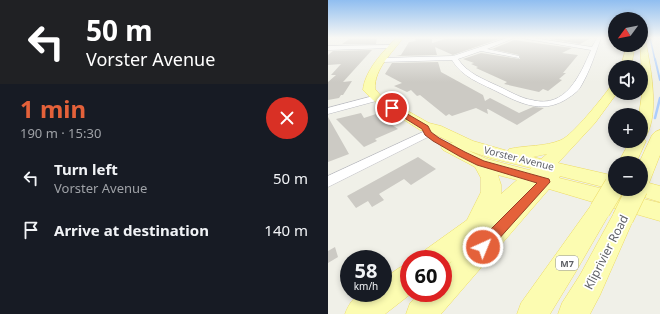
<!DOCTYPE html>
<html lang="en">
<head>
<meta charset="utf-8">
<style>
	body { margin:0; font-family:"Noto Sans",sans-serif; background:#20242c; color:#f1f3f6; height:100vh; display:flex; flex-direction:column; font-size:15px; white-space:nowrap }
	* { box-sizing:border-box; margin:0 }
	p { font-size:13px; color:#9ea1a6 }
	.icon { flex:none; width:22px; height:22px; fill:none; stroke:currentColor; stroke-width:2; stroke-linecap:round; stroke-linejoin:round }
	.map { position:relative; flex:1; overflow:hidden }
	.drawer { display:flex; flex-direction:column; background:#171b24; width:328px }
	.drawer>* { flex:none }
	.top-card { background:#202124; color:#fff; overflow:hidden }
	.needle { width:26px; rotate:238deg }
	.buttons { position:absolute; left:280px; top:12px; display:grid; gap:8px }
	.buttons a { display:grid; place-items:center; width:40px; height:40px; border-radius:50%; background:#171b24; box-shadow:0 2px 6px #0003; font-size:20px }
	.speed { position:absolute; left:12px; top:250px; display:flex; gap:8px; font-size:20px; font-weight:700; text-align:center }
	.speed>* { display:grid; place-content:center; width:52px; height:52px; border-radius:50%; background:#171b24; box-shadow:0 2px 6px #0003; line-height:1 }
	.speed small { font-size:10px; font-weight:400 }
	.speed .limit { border:6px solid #d22; background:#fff; color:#111 }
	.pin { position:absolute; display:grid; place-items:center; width:34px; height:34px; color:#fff; margin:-17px; border:2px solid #fff; border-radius:50%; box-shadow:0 1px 4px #0007 }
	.me { position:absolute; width:44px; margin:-22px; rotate:44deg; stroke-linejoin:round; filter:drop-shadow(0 0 3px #0008) }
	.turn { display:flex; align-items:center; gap:14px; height:84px; padding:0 20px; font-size:18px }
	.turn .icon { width:52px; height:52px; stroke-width:2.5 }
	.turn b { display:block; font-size:28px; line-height:34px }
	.round { display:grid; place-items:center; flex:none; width:42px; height:42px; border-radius:21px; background:#20242c }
	.overview { display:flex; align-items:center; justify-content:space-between; height:68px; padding:0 20px }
	h1 { font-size:24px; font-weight:700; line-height:30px; color:#e4613a }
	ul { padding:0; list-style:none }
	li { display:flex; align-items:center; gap:12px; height:52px; padding:0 20px }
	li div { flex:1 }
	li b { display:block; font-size:15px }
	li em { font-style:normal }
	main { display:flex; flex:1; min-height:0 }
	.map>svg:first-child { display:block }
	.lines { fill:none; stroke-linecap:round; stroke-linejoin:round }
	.stream-far2 { stroke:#accdfc; stroke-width:1.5 }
	.stream-far1 { stroke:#accdfc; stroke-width:2 }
	.stream { stroke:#accdfc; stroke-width:2.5 }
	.building { fill:#cccac4 }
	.minor-casing { stroke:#babbc1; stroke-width:1 }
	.major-casing { stroke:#eddb64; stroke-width:1 }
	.minor { fill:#fff; fill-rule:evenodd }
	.major { fill:#fcfcb1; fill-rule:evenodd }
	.major-bridge-casing { stroke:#eddb64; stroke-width:22; stroke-linecap:butt }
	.major-bridge { stroke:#fcfcb1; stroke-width:21 }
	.route { fill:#e4613a; stroke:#943f26 }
	.labels { text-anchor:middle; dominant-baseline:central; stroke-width:3.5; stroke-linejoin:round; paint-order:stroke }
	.shield { fill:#fff; stroke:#8f9095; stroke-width:1 }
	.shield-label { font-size:9px; font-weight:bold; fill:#5f6167 }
	.street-label { font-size:10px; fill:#5f6167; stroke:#fff }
	.near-street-label { font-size:12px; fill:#5f6167; stroke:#fff }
</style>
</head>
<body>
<main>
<section class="drawer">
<div class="top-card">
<div class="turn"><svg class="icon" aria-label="left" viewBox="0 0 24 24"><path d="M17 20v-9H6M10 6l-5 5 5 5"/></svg><div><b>50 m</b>Vorster Avenue</div></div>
</div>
<div class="overview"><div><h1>1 min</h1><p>190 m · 15:30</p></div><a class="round" style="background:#d93025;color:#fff"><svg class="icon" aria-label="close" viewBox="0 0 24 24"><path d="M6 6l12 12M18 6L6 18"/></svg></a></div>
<ul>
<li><svg class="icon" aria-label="left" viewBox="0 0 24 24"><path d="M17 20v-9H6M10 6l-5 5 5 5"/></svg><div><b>Turn left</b><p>Vorster Avenue</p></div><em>50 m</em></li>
<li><svg class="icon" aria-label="arrive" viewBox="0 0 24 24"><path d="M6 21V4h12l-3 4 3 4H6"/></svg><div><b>Arrive at destination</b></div><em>140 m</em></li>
</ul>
</section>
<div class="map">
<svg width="332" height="314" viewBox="0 0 332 314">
	<rect width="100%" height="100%" fill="#f0f0e8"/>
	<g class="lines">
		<path class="stream-far2" d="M322,38L327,60"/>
		<path class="stream-far1" d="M327,59L332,80"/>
		<path class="stream" d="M327,118L332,98"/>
	</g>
	<path class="building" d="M23,38H49L48,44H14Z
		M104,38V43L117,39L174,38L125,55L107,47L109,55L68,56L73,55L81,42L88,41L87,39Z
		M226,38L239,40L247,38H263L252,44L223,39Z
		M186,40L244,48L234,53L250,55L235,73H238L231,79L234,80L220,91L215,89L211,92L176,84L179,82L148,68L150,67L143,64L146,63L135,59L153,53L192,59L191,55L164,49Z
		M44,50L15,82L24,81L15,95H13L11,98L0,100V82L8,75H3L13,64L0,65V55L5,51Z
		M110,62L113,72L155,95L157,101L162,98L191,113L205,107L216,108L189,125L160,109H159L160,114L148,108L124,116L121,114L118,116L92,95L89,96L83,90L79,92L66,86L74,83L57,74L64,63Z
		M33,113L36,118L48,114L70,129L47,139L49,141L36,147L8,119Z
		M0,117L21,154L0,162Z
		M90,157L108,169L83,185L76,179L51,194L56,200L44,207L40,201L28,208L19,196Z
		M7,247L10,257L0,263V251Z"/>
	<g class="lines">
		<g class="minor-casing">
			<path id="minor" d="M179,38H186L159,49L191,56V58L153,51L130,59C139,73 155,79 170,86C181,91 192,98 204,100C238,109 252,75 263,50L193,38H205L264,47L269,38H273C267,54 262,71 253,86C250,92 243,96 237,100C213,114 191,103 168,91C152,83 134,77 124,60L54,62L51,60L54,58L125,56Z
				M66,45V47L64,48L0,50V46Z
				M49,95L52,96L53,98L52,100L0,114V108Z
				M108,126L112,127L114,129L112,131L0,187V176Z"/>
		</g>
		<g class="major-casing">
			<path id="major" d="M68,38H75C64,53 46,69 47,89L53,96L101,123L113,126L145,141L180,151L181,149C198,145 217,147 233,140C245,135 275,97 283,86L287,85V93H289L267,123L230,163L287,176V189H290L287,190L232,176L231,178L332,203V221L304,213L306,218L272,295L262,314H230L234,303L252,275L287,211L292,210L281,206L283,210L280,216L247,273L222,314H189L193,303L264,204L268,203L221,189L113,314H78L82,303L92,293H115V270L124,261L115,268V259H93L97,250L139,220L153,192V178L147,167L115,150L113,147L115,144L125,143L104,133L92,130L45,100L35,90C37,70 55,52 68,38ZM139,150L162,158L203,168L201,170L159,159ZM219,154L213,159L205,157ZM170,175L189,180L173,194V185Z
				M313,38H317C322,64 332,113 318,136L314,137L318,141L308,163H290L302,141H313V115H311L315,86L312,45H313Z
				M299,45H307L303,67H293Z
				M332,130V155L321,183L332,186V202L306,194L303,189H313V163H311L324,135L327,132Z
				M81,264V293H84L57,314H17C25,293 34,293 55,293V279L71,268Z"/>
		</g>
		<use href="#minor" class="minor"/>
		<use href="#major" class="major"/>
		<g class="major-bridge-casing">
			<path id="major-bridge" d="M272,210L287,185
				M295,218L309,189"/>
		</g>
		<use href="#major-bridge" class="major-bridge"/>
	</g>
	<linearGradient id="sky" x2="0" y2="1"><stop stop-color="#90bef0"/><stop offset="0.46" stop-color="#f8f8f5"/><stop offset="1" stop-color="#f8f8f5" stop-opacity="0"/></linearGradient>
	<rect width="332" height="82" fill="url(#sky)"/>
	<path class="route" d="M64,105L100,126L103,132L111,138L137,152L156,161L221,179L222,182L160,251L155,253L150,251L148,247L150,242L209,183L149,165L131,156L105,141L97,135L94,129L62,109L61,108Z"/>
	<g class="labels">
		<rect class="shield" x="228" y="256" width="22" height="14" rx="3"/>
		<g class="shield-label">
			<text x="239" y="263">M7</text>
		</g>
		<g class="street-label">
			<text transform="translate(191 158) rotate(14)">Vorster Avenue</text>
		</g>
		<g class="near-street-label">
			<text transform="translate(278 252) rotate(-63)">Kliprivier Road</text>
		</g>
	</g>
</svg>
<div class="buttons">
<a><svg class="needle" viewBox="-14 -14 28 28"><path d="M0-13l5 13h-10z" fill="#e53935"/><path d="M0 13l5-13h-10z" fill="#9ea1a6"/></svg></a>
<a><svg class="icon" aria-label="sound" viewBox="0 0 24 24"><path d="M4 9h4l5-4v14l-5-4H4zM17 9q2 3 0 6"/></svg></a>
<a>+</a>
<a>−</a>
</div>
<div class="speed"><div>58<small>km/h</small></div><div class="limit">60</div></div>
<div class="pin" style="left:64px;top:108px;background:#d93025"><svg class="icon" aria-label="arrive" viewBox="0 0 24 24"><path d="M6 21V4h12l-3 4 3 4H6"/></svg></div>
<svg class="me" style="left:155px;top:247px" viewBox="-20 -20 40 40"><circle r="17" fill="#e4613a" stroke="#fff" stroke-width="3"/><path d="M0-11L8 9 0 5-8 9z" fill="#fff"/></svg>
</div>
</main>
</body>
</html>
